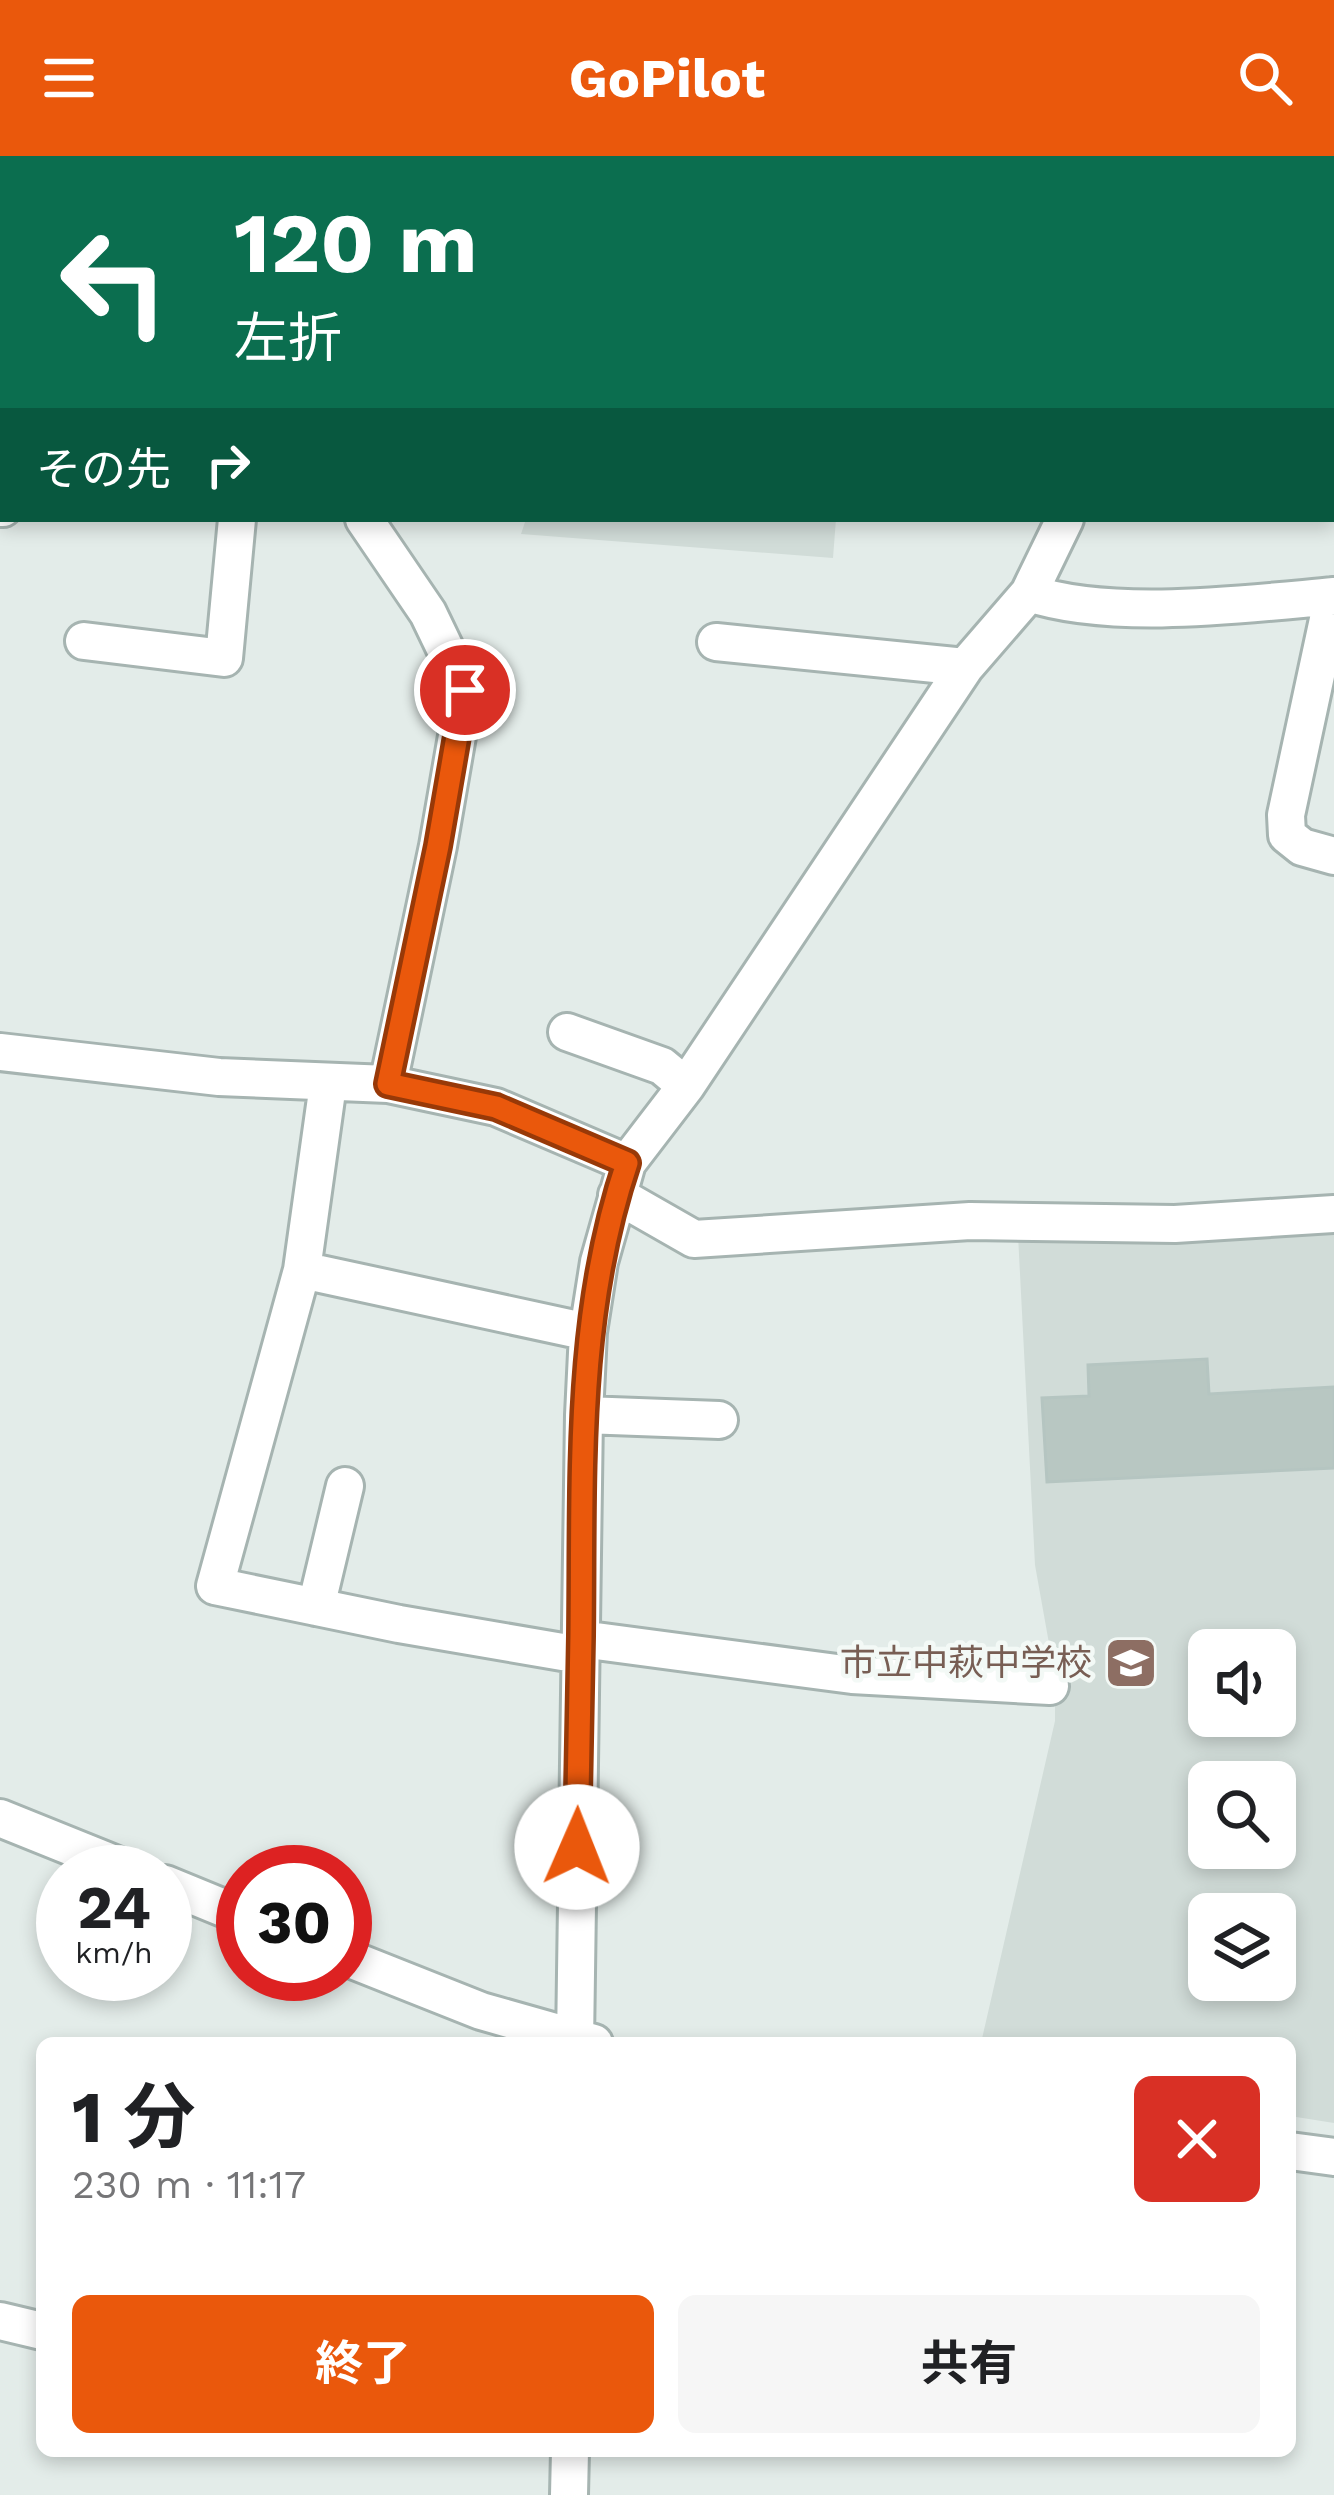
<!DOCTYPE html>
<html lang="ja">
<head>
<meta charset="utf-8">
<style>
	body { margin:0; font-family:"Work Sans","Noto Sans JP",sans-serif; background:#f6f6f6; color:#202124; height:100vh; display:flex; flex-direction:column; font-size:45px; white-space:nowrap }
	* { box-sizing:border-box; margin:0 }
	p { font-size:39px; color:#757577 }
	.icon { flex:none; width:66px; height:66px; fill:none; stroke:currentColor; stroke-width:2; stroke-linecap:round; stroke-linejoin:round }
	.map { position:relative; flex:1; overflow:hidden }
	.drawer { position:absolute; left:36px; top:1881px; width:1260px; height:420px; display:flex; flex-direction:column; background:#fff; border-radius:18px; box-shadow:0 6px 18px #0003 }
	.drawer>* { flex:none }
	.guide { position:absolute; left:0px; top:0px; width:1335px; height:366px; box-shadow:0 6px 18px #0003; background:#0b6e4f; color:#fff; overflow:hidden }
	.tools { position:absolute; left:1188px; top:1473px; display:grid; gap:24px }
	.tools a { display:grid; place-items:center; width:108px; height:108px; border-radius:18px; background:#fff; box-shadow:0 6px 18px #0003; font-size:60px }
	.speed { position:absolute; left:36px; top:1689px; display:flex; gap:24px; font-size:60px; font-weight:700; text-align:center }
	.speed>* { display:grid; place-content:center; width:156px; height:156px; border-radius:50%; background:#fff; box-shadow:0 6px 18px #0003; line-height:1 }
	.speed small { font-size:30px; font-weight:400 }
	.speed .limit { border:18px solid #d22; background:#fff; color:#111 }
	.pin { position:absolute; display:grid; place-items:center; width:102px; height:102px; color:#fff; margin:-51px; border:6px solid #fff; border-radius:50%; box-shadow:0 3px 12px #0007 }
	.me { position:absolute; width:132px; margin:-66px; rotate:1deg; stroke-linejoin:round; filter:drop-shadow(0 0 9px #0008) }
	.turn { display:flex; align-items:center; gap:42px; height:252px; padding:0 36px; font-size:54px }
	.turn .icon { width:156px; height:156px; stroke-width:2.5 }
	.turn b { display:block; font-size:84px; line-height:102px }
	.then { display:flex; align-items:center; height:114px; padding:0 36px; background:#0003; gap:24px; font-size:45px }
	.round { display:grid; place-items:center; flex:none; width:126px; height:126px; border-radius:18px; background:#f6f6f6 }
	.overview { display:flex; align-items:center; justify-content:space-between; height:204px; padding:0 36px }
	h1 { font-size:72px; font-weight:700; line-height:90px }
	.cta { display:flex; gap:24px; margin-top:auto; padding:24px 36px }
	.cta a { flex:1; height:138px; border-radius:18px; background:#ea580c; color:#fff; font-size:48px; font-weight:700; line-height:138px; text-align:center }
	.cta a+a { background:#f6f6f6; color:#202124 }
	header { display:flex; justify-content:space-between; align-items:center; height:156px; padding:0 36px; background:#ea580c; color:#fff; font-size:54px; font-weight:700 }
	.map>svg:first-child { display:block }
	.built { fill:#d1dcd8; fill-rule:evenodd }
	.building { fill:#b8c7c2; stroke:#b5c5c1; stroke-width:3 }
	.lines { fill:none; stroke-linecap:round; stroke-linejoin:round }
	.minor-casing { stroke:#a6b4b1; stroke-width:42 }
	.minor { stroke:#fff; stroke-width:36 }
	.route-casing { stroke:#983908; stroke-width:30 }
	.route { stroke:#ea580c; stroke-width:21 }
	.labels { text-anchor:middle; dominant-baseline:central; stroke-width:9; stroke-linejoin:round; paint-order:stroke }
	.education-label { font-size:36px; fill:#785e54; stroke:#f3f9f6; text-anchor:end }
</style>
</head>
<body>
<header><svg class="icon" aria-label="menu" viewBox="0 0 24 24"><path d="M4 6h16M4 12h16M4 18h16"/></svg>GoPilot<svg class="icon" aria-label="search" viewBox="0 0 24 24"><circle cx="10" cy="10" r="6"/><path d="M15 15l6 6"/></svg></header>
<div class="map">
<svg width="1334" height="2339" viewBox="0 0 1334 2339">
	<rect width="100%" height="100%" fill="#e3ece9"/>
	<path class="built" d="M4,0H908L907,3Z
		M526,363H836L833,402L521,378Z
		M1334,1063V1967L1290,1960V1887H981L1055,1565V1521L1035,1409L1018,1079ZM1209,1494H1275V1560H1209ZM1209,1626H1275V1692H1209ZM1209,1758H1275V1824H1209Z"/>
	<path class="building" d="M1207,1203L1209,1238L1334,1231V1312L1047,1326L1042,1242L1089,1240L1088,1209Z"/>
	<g class="lines">
		<g class="minor-casing">
			<path id="minor" d="M1151,3L1152,0
				M0,12H3
				M1332,81H1334
				M0,352H3
				M364,363L428,457L465,534L438,690L388,928L496,951L627,1007
				M1029,437C1112,465 1245,448 1334,440
				M1333,440L1286,659L1287,679L1302,691L1334,700
				M84,485L224,502L237,363
				M716,486L965,511
				M567,876L662,910L686,930
				M0,896L219,921L388,928
				M328,928L302,1114L215,1430L399,1468L580,1499
				M617,1039L694,1083L970,1065L1175,1068L1334,1058
				M302,1114L588,1176
				M584,1259L719,1264
				M316,1451L345,1330
				M581,1483L852,1519L1050,1530
				M0,1662L134,1716
				M165,1728L243,1760
				M345,1801L481,1855L594,1887
				M575,1887L584,1259L588,1176L599,1106L627,1007L686,930L965,511L1029,437L1065,363
				M1290,1995L1334,2001
				M0,2165L42,2175
				M569,2339L570,2295"/>
		</g>
		<use href="#minor" class="minor"/>
	</g>
	<g class="lines">
		<g class="route-casing">
			<path id="route" d="M465,534L438,690L388,928L496,951L627,1007C575,1161 583,1320 581,1480C580,1550 578,1620 577,1691"/>
		</g>
		<use href="#route" class="route"/>
	</g>
	<defs>
		<g id="school-square" transform="scale(2.7)"><rect x="-9" y="-9" width="18" height="18" rx="4" fill="#8d6e63" stroke="#f3f9f6"/><path d="M0-5L7-2L0 1L-7-2ZM-4 1L0 2.5L4 1V4Q0 6-4 4Z" fill="#fff"/></g>
	</defs>
	<g fill-rule="evenodd">
		<use href="#school-square" x="1131" y="1507"/>
	</g>
	<g class="labels">
		<g class="education-label">
			<text x="1092" y="1507">市立中萩中学校</text>
		</g>
	</g>
</svg>
<div class="tools">
<a><svg class="icon" aria-label="sound" viewBox="0 0 24 24"><path d="M4 9h4l5-4v14l-5-4H4zM17 9q2 3 0 6"/></svg></a>
<a><svg class="icon" aria-label="search" viewBox="0 0 24 24"><circle cx="10" cy="10" r="6"/><path d="M15 15l6 6"/></svg></a>
<a><svg class="icon" aria-label="layers" viewBox="0 0 24 24"><path d="M12 4l9 5-9 5-9-5zM3 14l9 5 9-5"/></svg></a>
</div>
<div class="speed"><div>24<small>km/h</small></div><div class="limit">30</div></div>
<div class="pin" style="left:465px;top:534px;background:#d93025"><svg class="icon" aria-label="arrive" viewBox="0 0 24 24"><path d="M6 21V4h12l-3 4 3 4H6"/></svg></div>
<svg class="me" style="left:577px;top:1691px" viewBox="-20 -20 40 40"><circle r="19" fill="#fff"/><path d="M0-13L10 11 0 6-10 11z" fill="#ea580c"/></svg>
<div class="guide">
<div class="turn"><svg class="icon" aria-label="left" viewBox="0 0 24 24"><path d="M17 20v-9H6M10 6l-5 5 5 5"/></svg><div><b>120 m</b>左折</div></div>
<div class="then">その先<svg class="icon" aria-label="right" viewBox="0 0 24 24"><path d="M7 20v-9h11M14 6l5 5-5 5"/></svg></div>
</div>
<section class="drawer">
<div class="overview"><div><h1>1 分</h1><p>230 m · 11:17</p></div><a class="round" style="background:#d93025;color:#fff"><svg class="icon" aria-label="close" viewBox="0 0 24 24"><path d="M6 6l12 12M18 6L6 18"/></svg></a></div>
<div class="cta"><a>終了</a><a>共有</a></div>
</section>
</div>
</body>
</html>
